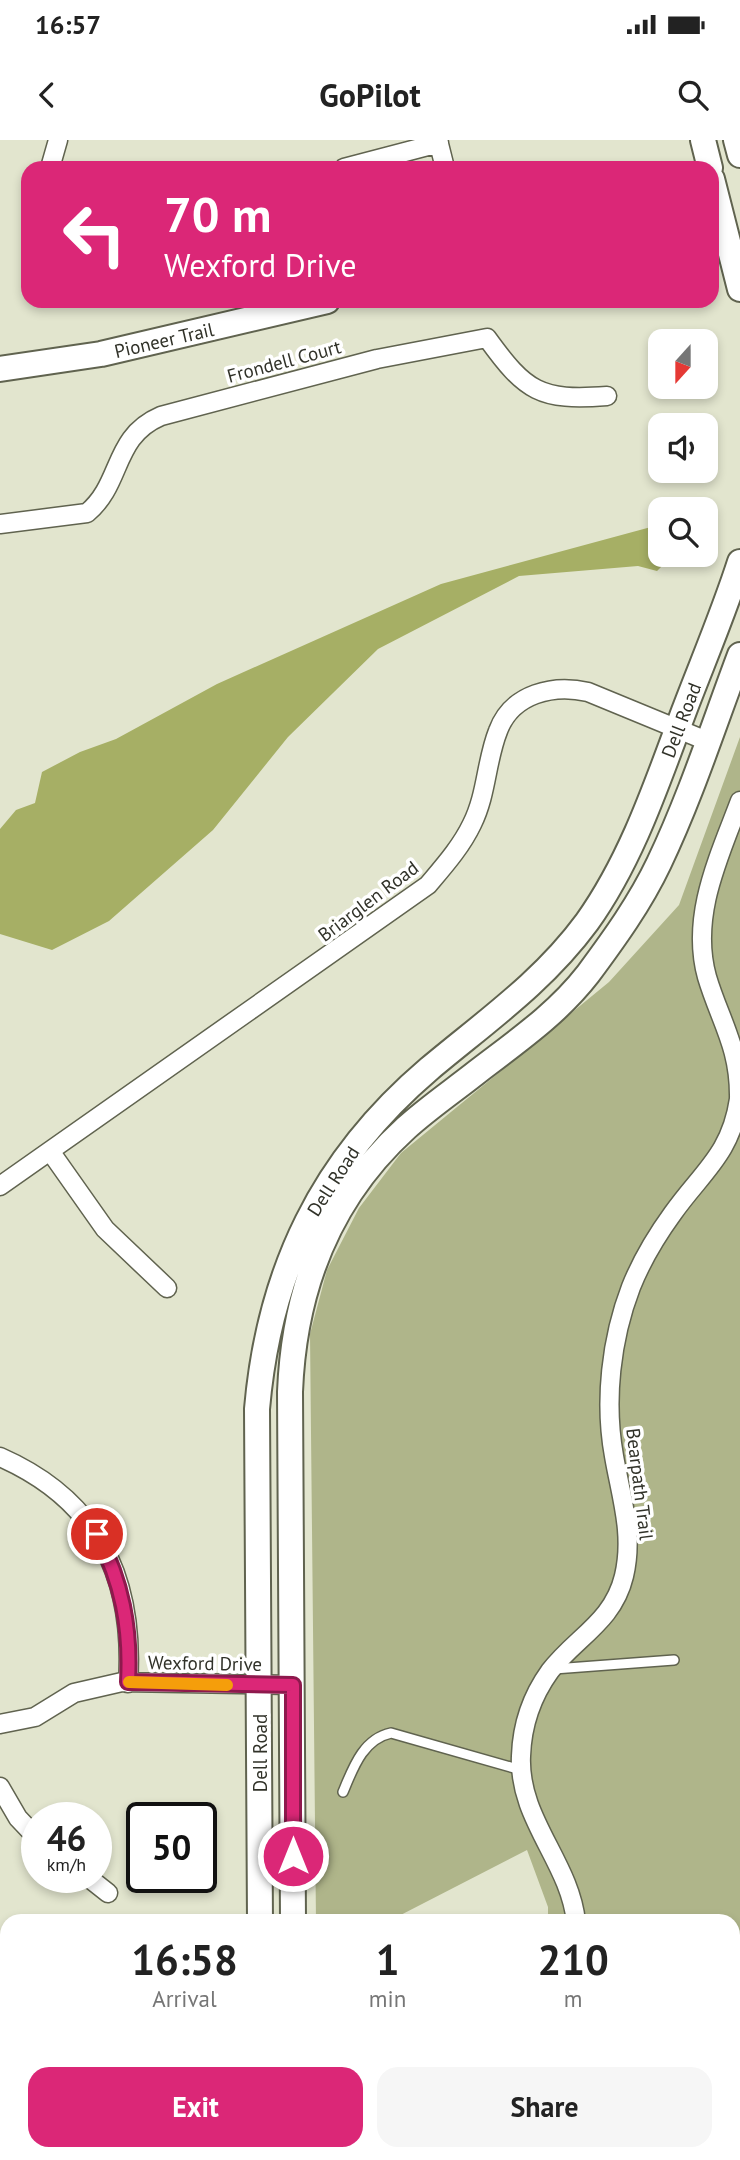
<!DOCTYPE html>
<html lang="en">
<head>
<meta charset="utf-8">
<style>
	body { margin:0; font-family:"PT Sans",sans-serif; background:#f6f6f6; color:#222; height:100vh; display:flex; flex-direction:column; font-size:26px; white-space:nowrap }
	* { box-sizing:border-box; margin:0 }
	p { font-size:23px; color:#767676 }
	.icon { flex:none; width:38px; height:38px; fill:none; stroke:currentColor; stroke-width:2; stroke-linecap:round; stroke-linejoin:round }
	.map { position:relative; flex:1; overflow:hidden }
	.panel { position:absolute; left:0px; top:1774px; width:740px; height:247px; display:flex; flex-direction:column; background:#fff; border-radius:21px 21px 0 0; box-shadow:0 4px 10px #0003 }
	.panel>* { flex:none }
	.top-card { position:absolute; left:21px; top:21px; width:698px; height:147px; border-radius:21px; box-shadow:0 4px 10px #0003; background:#db2777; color:#fff; overflow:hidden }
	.needle { width:46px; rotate:201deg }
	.fabs { position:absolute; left:648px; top:189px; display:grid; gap:14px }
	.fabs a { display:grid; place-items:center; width:70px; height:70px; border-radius:14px; background:#fff; box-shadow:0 4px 10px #0003; font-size:35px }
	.speed { position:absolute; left:21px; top:1662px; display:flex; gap:14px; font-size:35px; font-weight:700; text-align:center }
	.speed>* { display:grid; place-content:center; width:91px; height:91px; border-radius:50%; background:#fff; box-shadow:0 4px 10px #0003; line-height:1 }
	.speed small { font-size:18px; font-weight:400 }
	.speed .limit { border:4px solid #111; border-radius:10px; background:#fff; color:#111 }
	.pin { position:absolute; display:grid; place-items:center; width:60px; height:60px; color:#fff; margin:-30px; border:4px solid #fff; border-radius:50%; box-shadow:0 2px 7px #0007 }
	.me { position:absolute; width:77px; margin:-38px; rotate:0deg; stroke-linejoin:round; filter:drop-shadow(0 0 5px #0008) }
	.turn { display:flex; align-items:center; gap:24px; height:147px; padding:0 28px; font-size:32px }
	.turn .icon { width:91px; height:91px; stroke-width:2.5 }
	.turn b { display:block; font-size:49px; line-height:60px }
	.eta { display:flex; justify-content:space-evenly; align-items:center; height:119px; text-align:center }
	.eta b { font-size:42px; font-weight:800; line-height:49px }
	.action { display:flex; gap:14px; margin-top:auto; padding:14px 28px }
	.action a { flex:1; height:80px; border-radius:21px; background:#db2777; color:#fff; font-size:28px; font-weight:800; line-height:80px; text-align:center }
	.action a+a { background:#f6f6f6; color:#222 }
	.status { display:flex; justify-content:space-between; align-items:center; height:49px; padding:0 35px; background:#fff; direction:ltr }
	.status svg { height:19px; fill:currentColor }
	header { display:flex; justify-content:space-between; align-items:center; height:91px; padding:0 28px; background:#fff; font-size:32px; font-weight:800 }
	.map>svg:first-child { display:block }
	.green { fill:#afb58a }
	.water { fill:#a6af65 }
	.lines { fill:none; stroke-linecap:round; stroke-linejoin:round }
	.lane-casing { stroke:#60634f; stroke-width:12 }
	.street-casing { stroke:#60634f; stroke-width:21 }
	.secondary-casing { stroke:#60634f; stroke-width:28 }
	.lane { stroke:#fff; stroke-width:9 }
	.street { stroke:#fff; stroke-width:18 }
	.secondary { stroke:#fff; stroke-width:24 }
	.route-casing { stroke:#8e194d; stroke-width:18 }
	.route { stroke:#db2777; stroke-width:12 }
	.slow { stroke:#f59e0b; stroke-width:12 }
	.labels { text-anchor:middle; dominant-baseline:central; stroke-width:7; stroke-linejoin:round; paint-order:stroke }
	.street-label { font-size:19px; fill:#313229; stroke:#fff }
</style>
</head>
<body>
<div class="status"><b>16:57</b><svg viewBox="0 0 49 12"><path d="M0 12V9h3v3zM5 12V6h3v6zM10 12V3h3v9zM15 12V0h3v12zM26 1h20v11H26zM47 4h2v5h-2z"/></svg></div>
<header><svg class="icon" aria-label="back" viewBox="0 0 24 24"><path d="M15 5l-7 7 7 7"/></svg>GoPilot<svg class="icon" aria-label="search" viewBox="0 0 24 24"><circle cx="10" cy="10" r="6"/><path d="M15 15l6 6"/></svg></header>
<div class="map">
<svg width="740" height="2020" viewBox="0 0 740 2020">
	<rect width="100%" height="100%" fill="#e2e5ce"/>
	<path class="green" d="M740,597V2020H285L289,2014H733V1782L548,1781V1767L527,1710L389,1781H316L310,1194L327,1130L359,1068L401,1013L609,842L679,765Z
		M0,1819L7,1828V1968L0,1972Z
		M7,2007V2014H118L120,2019L0,2020V2011Z"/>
	<path class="water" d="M660,378V415L697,417L681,424L675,419L667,421L657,431L638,426L519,436L378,509L288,597L213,690L109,781L52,810L0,794V689L16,670L35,663L42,632L80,612L116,599L217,544L441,444L651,387Z"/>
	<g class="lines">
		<g class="lane-casing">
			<path id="lane" d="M554,1529L674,1520
				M343,1652C353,1628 363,1599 391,1593L521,1630"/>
		</g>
		<g class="street-casing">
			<path id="street" d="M438,0L445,28
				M50,28L58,0
				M344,28L439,3
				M0,384L87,373C123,343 112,297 161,276L377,219L487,198C526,252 540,261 607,256
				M50,1011L105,1089L167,1148
				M0,1046L428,745C444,726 461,707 472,684C487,654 486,621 498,591C512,553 554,544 588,552L707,601
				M0,1317C98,1360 135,1438 128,1543
				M0,1584L35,1577L74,1553L122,1542L293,1545
				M0,1647L18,1678L37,1698
				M89,1738L108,1753
				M576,1782C570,1722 518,1679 521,1616C522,1585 532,1556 550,1531C576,1497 613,1482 624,1436C634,1394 621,1357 614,1316C604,1261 611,1199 631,1147C641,1122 657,1095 673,1073C702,1032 731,1014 739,959C740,907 720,881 707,837C690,776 719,717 740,661
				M206,2014L215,2020
				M265,2014L277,2020
				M423,2020L424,2014"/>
		</g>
		<g class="secondary-casing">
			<path id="secondary" d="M703,0L710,28
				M736,0L740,15
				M712,39L740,149
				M0,229L101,214L327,161
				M260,1782L257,1269C269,1131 322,1020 429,929C485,882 543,842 587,782C632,719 657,643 684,571C703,521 724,472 740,422
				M293,1782L290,1252C294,1150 329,1058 406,988C428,968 453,951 477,932C516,902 557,874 588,834C614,799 640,763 659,723C691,656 714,584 740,515
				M190,2020L194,2014
				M227,2020L230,2014"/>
		</g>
		<use href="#lane" class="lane"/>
		<use href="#street" class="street"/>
		<use href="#secondary" class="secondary"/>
	</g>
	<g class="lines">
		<g class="route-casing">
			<path id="route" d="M97,1394C122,1442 131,1488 128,1542L293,1545V1716"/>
		</g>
		<use href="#route" class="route"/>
		<path class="slow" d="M129,1542L227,1545"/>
	</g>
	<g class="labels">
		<g class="street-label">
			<text transform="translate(164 200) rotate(-13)">Pioneer Trail</text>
			<text transform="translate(284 221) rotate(-15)">Frondell Court</text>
			<text transform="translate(681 580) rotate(-69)">Dell Road</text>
			<text transform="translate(368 761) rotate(-37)">Briarglen Road</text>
			<text transform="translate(333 1041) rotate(-57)">Dell Road</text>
			<text transform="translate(640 1344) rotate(83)">Bearpath Trail</text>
			<text transform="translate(205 1523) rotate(1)">Wexford Drive</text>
			<text transform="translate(260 1613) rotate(-90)">Dell Road</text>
		</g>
	</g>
</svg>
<div class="fabs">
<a><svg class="needle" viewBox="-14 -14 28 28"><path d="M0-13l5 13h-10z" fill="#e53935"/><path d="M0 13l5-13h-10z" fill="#767676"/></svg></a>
<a><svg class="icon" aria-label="sound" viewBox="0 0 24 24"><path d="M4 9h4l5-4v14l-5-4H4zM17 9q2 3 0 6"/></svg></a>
<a><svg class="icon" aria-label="search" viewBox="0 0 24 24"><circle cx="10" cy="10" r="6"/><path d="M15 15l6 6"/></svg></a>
</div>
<div class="speed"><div>46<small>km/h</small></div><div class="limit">50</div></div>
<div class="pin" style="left:97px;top:1394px;background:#d93025"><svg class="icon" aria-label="arrive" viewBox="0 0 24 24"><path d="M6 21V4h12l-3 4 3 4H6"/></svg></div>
<svg class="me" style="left:293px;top:1716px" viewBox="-20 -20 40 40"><circle r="17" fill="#db2777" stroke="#fff" stroke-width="3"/><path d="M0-11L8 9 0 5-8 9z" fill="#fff"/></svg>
<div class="top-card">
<div class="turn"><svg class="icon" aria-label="left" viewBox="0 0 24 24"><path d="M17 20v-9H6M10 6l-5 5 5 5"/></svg><div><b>70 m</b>Wexford Drive</div></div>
</div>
<section class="panel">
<div class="eta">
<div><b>16:58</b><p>Arrival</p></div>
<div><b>1</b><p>min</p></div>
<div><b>210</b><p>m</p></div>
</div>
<div class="action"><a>Exit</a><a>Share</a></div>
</section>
</div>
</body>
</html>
